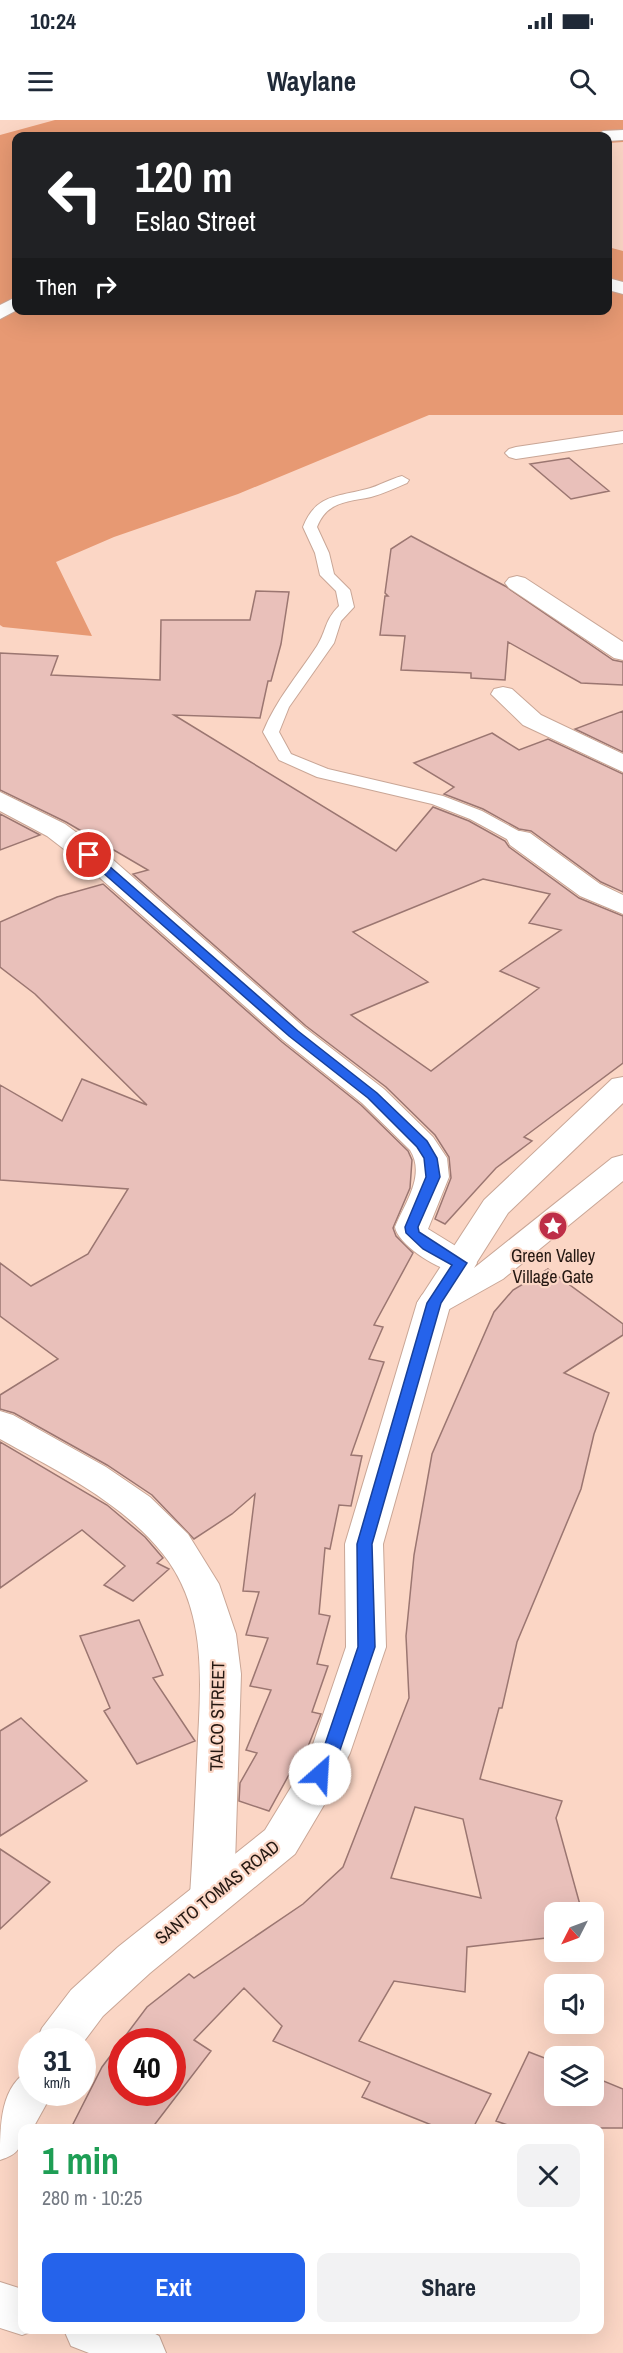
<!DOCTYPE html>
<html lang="en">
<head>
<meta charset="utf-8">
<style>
	body { margin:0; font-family:"Archivo Narrow",sans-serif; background:#f2f2f3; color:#1f2937; height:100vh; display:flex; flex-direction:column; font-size:22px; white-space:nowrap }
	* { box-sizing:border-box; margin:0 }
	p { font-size:20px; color:#747a83 }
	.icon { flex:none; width:33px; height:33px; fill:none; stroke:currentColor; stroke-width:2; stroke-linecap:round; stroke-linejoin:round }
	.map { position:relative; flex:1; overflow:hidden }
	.side { position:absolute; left:18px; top:2004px; width:586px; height:210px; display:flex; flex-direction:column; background:#fff; border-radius:12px; box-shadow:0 6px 24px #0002 }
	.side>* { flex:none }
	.hud { position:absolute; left:12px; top:12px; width:600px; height:183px; border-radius:12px; box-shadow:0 6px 24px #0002; background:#202124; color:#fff; overflow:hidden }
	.needle { width:39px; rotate:228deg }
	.fabs { position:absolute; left:544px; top:1782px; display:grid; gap:12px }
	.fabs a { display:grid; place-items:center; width:60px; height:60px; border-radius:12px; background:#fff; box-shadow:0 6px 24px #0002; font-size:30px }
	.speed { position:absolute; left:18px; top:1908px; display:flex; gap:12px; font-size:30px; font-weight:700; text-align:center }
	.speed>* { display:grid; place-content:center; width:78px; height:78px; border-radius:50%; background:#fff; box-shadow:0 6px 24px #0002; line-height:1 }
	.speed small { font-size:15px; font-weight:400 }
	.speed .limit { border:9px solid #d22; background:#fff; color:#111 }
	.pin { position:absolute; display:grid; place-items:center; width:51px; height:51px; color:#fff; margin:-26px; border:3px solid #fff; border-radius:50%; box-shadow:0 2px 6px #0007 }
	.me { position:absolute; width:66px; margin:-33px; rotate:26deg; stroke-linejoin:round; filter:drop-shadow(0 0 4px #0008) }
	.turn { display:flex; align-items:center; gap:21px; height:126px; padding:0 24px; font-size:27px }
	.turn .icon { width:78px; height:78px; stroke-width:2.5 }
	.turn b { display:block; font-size:42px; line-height:51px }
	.then { display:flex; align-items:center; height:57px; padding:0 24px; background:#0003; gap:12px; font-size:22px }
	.round { display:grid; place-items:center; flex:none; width:63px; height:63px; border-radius:12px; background:#f2f2f3 }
	.summary { display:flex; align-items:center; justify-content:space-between; height:102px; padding:0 24px }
	h1 { font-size:36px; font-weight:800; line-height:45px; color:#1e9e55 }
	.primary-button { display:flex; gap:12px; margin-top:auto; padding:12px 24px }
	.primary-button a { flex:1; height:69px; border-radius:12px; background:#2563eb; color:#fff; font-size:24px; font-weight:800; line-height:69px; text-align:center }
	.primary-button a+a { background:#f2f2f3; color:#1f2937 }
	.status { display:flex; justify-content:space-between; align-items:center; height:42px; padding:0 30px; background:#fff; direction:ltr }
	.status svg { height:16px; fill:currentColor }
	header { display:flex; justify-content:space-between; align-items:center; height:78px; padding:0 24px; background:#fff; font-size:27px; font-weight:800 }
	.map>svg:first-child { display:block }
	.green { fill:#e79973 }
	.building { fill:#e9c0ba; stroke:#9b7671; stroke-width:1.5; fill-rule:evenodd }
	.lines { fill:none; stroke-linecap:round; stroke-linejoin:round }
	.service-casing { stroke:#c9a696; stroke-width:2 }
	.minor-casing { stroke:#c9a696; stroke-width:2 }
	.tertiary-casing { stroke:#c9a696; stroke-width:2 }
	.service { fill:#fff; fill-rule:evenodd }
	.minor { fill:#fff; fill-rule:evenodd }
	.tertiary { fill:#fff; fill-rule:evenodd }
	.route { fill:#2563eb; stroke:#184099; stroke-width:1.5 }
	.labels { text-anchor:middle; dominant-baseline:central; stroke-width:4.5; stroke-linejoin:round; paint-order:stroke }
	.poi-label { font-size:18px; fill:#251812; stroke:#fbd6c5 }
	.street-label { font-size:18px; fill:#251812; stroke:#fbd6c5 }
</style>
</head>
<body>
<div class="status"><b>10:24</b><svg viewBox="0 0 49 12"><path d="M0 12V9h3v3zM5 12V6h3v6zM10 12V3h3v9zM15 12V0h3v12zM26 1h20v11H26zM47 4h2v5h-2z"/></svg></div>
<header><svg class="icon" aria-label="menu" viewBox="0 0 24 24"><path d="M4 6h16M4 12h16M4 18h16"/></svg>Waylane<svg class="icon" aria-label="search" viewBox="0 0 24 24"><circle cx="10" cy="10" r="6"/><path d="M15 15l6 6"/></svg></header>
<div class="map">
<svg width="623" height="2233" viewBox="0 0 623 2233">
	<rect width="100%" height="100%" fill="#fbd6c5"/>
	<path class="green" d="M55,0H623V22L608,23V16H16V190H608V127L623,131V295H429L238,374L114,417L56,442L92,516L3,507L0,505V15Z"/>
	<path class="building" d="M569,338L609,371L571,379L530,344Z
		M411,416L505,466L613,540L623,542V565L581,563L508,522L505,560L471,558V553L401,550L405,516L380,515L385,476H388L385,473L391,429Z
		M256,471L289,472L281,524L271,561H268L260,598L174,595L396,731L433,687L469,701L505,721L509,727L579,778L623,796V943L524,1017L532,1021L496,1048L445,1104L435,1099L451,1058L449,1037L435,1015L386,967L306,906L133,754L148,750L66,702L0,670V533L58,536L51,555L160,560L161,500H250ZM483,759L550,774L529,803L561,810L500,851L539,868L431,951L351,895L428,862L353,812Z
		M623,591V632L575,609Z
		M492,613L519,630L548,619L623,654V772L601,762L531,711L519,709L483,689L444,674L454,667L414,643Z
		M0,694L40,715L0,730Z
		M103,764L282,922L361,985L408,1031L412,1040L410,1068L393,1108L396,1116L413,1133L374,1205L383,1207L369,1239L384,1242L351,1335L362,1336L351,1386L339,1385L330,1429L325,1428L319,1494L330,1496L317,1544L328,1546L312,1592L321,1594L301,1644L296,1642L269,1691L239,1681L240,1663L257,1633L246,1630L271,1570L250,1566L268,1518L246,1515L259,1472L243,1471L255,1374L232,1394L194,1419L152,1375L107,1345L14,1293L0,1289V1275L58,1239L0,1196V1143L31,1166L88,1134L128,1069L0,1060V965L62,1001L82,959L147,985L35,874L0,847V802L57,777Z
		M548,1149L623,1204V1215L564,1253L609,1273L594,1314L581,1369L517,1522L502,1588H499L480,1659L562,1681L556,1698L582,1792H555V1817L467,1827L465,1872L394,1861L359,1921L491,1974L473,2008H439L362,1977L370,1962L273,1921L282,1906L244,1868L194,1920L211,1931L152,2008H71L102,1947L147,1887L189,1854L194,1858L303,1784L343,1747L409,1578L406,1516L414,1435L432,1334L494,1192L513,1170ZM415,1687L463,1699L481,1778L391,1758ZM122,1922H172V1972H122Z
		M0,1322L107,1385L145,1417L163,1438L157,1443L169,1449L133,1481L104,1465L125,1446L82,1410L0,1468Z
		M139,1500L163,1555L153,1558L195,1621L137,1644L104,1591L110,1588L80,1516Z
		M21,1598L87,1661L0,1716V1611Z
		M0,1729L50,1762L0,1809Z
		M529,1932L555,1942V1976H594V1957L623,1969V2008H516L496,2001Z"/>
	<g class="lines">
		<g class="service-casing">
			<path id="service" d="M402,356L409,360L407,363C395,368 383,374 371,377C348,382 327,381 317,407L329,433L334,454L350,470L354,487L341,501L334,523L289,587L279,612L291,634L328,649L443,676L482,691L526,715L529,719L526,723H514L470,699L432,684L317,657L279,640L263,612C276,580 298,555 317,526C327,510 324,501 339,486L336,471L320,455L315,433L303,407C316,374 337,377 367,369C379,366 390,359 402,356Z"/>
		</g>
		<g class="minor-casing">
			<path id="minor" d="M623,10V20L608,21V16H595L603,11Z
				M608,158L623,162V174L608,170Z
				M16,177L17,190L0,199V185Z
				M623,311V323L516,339L509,337L505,333L509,329L516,327Z
				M517,456L525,458L623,522V540L614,538L509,468L505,463L509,458Z
				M503,567L512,569L541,595L623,634V652L523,605L491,574L494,569Z
				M0,672L65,704L111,738L305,908L384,969L433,1017L447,1038L449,1057L428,1109L472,1136L477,1143L474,1148L612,1038L623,1035V1061L503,1159L446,1191L434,1194L422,1191L417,1183L422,1175L465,1152C447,1157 398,1126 395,1107C405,1083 426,1055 410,1030L362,983L283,920L91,750L47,716L0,691Z
				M520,711L530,713L600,764L623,775V794L580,776L510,725L507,719L510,713Z
				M0,1291L13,1295L106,1347L150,1377L188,1414L219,1464L236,1514L241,1554L234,1776L227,1788L212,1793L197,1788L190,1776C193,1731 195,1685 197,1640C200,1570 210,1493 163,1434C121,1381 57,1351 0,1319Z
				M0,2162L22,2169V2210H36L22,2215L0,2208Z
				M64,2210H148L159,2216L166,2233H89L71,2226Z"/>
		</g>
		<g class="tertiary-casing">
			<path id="tertiary" d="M623,957V983L508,1093L451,1183L383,1424L386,1527L350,1633L324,1685L295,1734L150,1853L103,1896L82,1924V1922H36L42,1908L71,1870L118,1827L265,1710L293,1664L310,1633L346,1527L345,1424L417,1183L484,1080L612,959Z
				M32,1949V1972H53L33,2008H22C22,2028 19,2034 0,2040C0,2005 0,1964 32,1949Z"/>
		</g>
		<use href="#service" class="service"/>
		<use href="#minor" class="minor"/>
		<use href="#tertiary" class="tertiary"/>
	</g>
	<path class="route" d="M85,732H93L298,911L377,973L427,1021L437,1038L440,1057L418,1107L419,1112L467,1143L441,1183L372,1424L375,1527L339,1633L326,1658H314L311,1654L322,1633L358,1527L357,1424L427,1183L452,1145L423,1129L406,1113L405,1107L426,1057L424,1038L417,1027L368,978L289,916L85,737Z"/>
	<defs>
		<g id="sight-disc" transform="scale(1.5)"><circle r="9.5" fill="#be2e47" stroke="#fbd6c5"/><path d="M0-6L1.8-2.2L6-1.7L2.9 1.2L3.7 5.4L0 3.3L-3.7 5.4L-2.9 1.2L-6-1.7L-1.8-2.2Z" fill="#fff"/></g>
	</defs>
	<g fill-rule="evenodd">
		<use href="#sight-disc" x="553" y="1106"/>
	</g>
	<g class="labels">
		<g class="poi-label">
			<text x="553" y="1135">Green Valley<tspan x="553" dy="21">Village Gate</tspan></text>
		</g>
		<g class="street-label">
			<text transform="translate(217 1596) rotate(-89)">TALCO STREET</text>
			<text transform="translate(217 1772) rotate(-39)">SANTO TOMAS ROAD</text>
		</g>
	</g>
</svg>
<div class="fabs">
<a><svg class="needle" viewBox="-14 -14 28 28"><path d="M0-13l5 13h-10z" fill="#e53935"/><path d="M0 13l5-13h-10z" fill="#747a83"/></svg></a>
<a><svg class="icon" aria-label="sound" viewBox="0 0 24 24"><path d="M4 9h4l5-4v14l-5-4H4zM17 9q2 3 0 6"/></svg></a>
<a><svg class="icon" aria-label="layers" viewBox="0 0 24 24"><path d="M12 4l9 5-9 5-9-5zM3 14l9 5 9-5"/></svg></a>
</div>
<div class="speed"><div>31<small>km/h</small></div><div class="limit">40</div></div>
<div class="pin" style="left:89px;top:735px;background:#d93025"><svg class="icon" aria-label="arrive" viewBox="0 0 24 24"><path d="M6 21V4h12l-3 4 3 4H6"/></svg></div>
<svg class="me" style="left:320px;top:1654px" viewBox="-20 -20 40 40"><circle r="19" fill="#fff"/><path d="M0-13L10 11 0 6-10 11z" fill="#2563eb"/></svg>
<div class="hud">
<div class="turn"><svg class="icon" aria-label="left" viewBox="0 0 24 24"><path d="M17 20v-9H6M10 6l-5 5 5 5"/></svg><div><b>120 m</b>Eslao Street</div></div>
<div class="then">Then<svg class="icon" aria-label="right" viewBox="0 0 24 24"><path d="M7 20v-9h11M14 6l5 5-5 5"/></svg></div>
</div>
<section class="side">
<div class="summary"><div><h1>1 min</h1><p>280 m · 10:25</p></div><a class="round"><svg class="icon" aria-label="close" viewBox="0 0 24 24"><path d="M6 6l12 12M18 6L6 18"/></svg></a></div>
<div class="primary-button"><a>Exit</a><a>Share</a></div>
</section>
</div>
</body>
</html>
